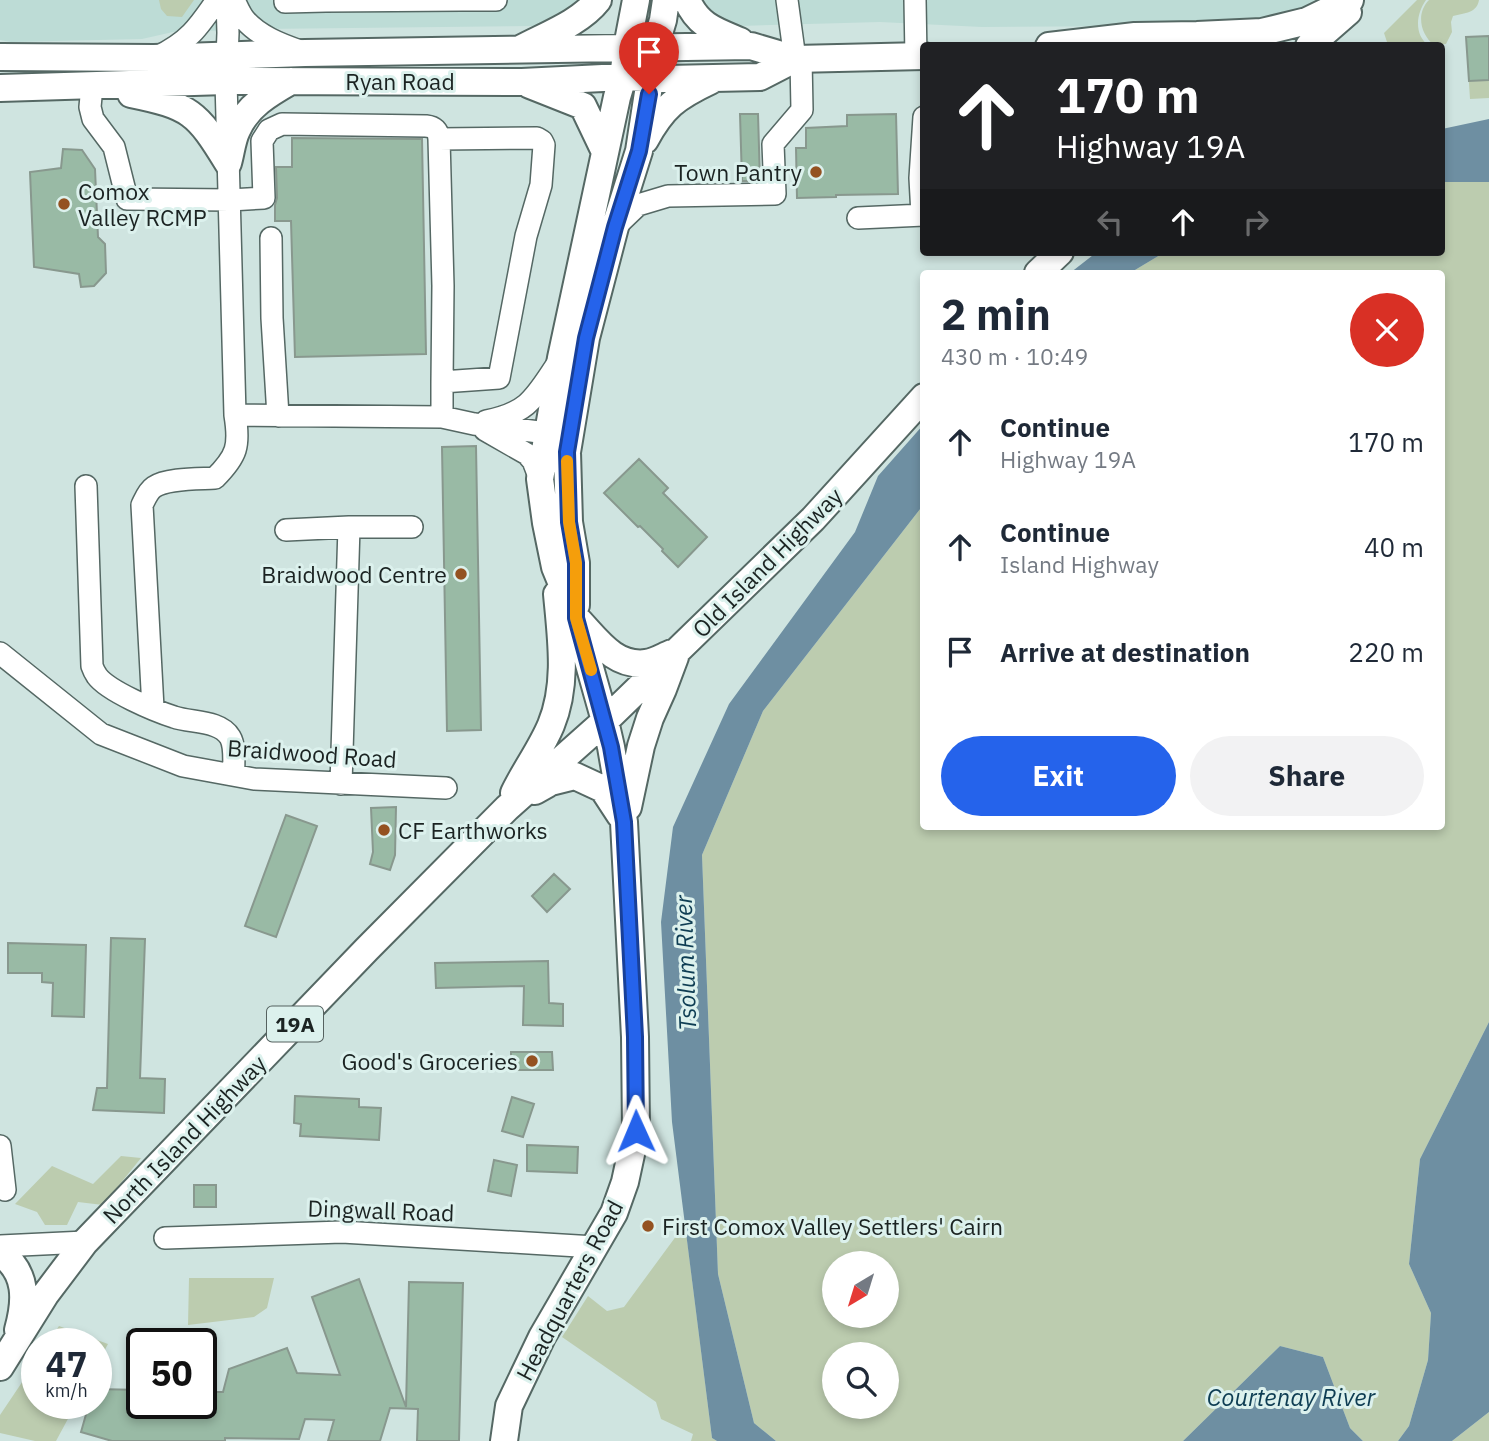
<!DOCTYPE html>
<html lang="en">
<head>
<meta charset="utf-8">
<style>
	body { margin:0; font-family:"IBM Plex Sans",sans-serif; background:#f2f2f3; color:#1f2937; height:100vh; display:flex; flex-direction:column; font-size:26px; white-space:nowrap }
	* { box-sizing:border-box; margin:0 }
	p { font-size:23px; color:#747a83 }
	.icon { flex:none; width:38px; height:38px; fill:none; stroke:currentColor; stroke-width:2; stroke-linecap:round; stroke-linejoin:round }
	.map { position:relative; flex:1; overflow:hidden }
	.panel { position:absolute; left:920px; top:270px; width:525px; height:560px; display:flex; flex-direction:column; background:#fff; border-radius:7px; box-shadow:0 4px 10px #0003 }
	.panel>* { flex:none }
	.banner { position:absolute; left:920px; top:42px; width:525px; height:214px; border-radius:7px; box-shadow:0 4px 10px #0003; background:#202124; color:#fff; overflow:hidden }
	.needle { width:46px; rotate:218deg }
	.controls { position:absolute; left:822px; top:1251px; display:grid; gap:14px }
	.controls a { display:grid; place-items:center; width:77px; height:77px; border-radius:50%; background:#fff; box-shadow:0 4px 10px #0003; font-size:35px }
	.speed { position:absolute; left:21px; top:1328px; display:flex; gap:14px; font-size:35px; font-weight:700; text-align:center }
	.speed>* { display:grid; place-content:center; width:91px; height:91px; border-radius:50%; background:#fff; box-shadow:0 4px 10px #0003; line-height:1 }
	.speed small { font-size:18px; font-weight:400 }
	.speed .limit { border:4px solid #111; border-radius:10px; background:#fff; color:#111 }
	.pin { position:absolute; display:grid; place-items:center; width:60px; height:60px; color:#fff; margin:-72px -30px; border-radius:50% 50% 50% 0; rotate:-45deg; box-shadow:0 0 7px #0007 }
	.pin .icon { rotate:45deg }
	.me { position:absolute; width:77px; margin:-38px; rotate:359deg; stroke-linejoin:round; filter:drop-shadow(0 0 5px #0008) }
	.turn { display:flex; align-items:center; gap:24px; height:147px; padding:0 21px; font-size:32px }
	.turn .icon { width:91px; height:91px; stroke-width:2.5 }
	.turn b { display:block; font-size:49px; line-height:60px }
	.lanes { display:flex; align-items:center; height:66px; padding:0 21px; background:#0003; justify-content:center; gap:35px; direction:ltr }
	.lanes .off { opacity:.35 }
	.round { display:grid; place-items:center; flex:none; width:74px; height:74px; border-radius:37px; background:#f2f2f3 }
	.headline { display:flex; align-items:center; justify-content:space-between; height:119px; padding:0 21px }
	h1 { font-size:42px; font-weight:700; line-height:52px }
	.action { display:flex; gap:14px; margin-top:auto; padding:14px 21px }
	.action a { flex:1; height:80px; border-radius:42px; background:#2563eb; color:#fff; font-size:28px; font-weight:700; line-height:80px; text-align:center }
	.action a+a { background:#f2f2f3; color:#1f2937 }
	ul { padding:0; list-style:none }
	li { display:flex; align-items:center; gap:21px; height:105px; padding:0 21px }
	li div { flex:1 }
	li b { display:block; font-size:26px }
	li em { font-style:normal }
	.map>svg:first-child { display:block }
	.built { fill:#bddcd6 }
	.green { fill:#bcccaf; fill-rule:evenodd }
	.water { fill:#6e8fa2 }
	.building { fill:#99baa5; stroke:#88988e; stroke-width:2 }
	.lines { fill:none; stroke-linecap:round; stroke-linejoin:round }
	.minor-casing { stroke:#556864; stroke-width:24 }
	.major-casing { stroke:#556864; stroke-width:30 }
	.minor { stroke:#fff; stroke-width:21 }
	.major { stroke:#fff; stroke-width:26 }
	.route-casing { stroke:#184099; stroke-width:18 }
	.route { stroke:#2563eb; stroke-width:12 }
	.slow { stroke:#f59e0b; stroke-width:12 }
	.poi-dot { fill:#945221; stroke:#dcf1ed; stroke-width:2.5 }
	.labels { text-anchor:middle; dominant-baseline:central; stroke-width:6; stroke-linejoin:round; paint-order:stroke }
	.shield { fill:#dcf1ed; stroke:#55615f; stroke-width:2 }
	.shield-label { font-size:21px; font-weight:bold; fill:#1b2322 }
	.street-label { font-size:23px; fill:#1b2322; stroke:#dcf1ed }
	.poi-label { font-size:23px; fill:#1b2322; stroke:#dcf1ed; text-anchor:end }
	.water-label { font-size:24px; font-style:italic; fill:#0e3d53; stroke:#dcf1ed }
</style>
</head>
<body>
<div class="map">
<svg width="1489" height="1441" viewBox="0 0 1489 1441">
	<rect width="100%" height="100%" fill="#cfe4e0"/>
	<path class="built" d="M0,0H601L575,13L535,26L261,29L173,32L142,39L11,42L0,40Z
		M694,0H1328L1303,11L1264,20L1143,26L982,27L880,22L738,26L718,25Z"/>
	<path class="green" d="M159,0H194L182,17L167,16L161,9Z
		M1417,0H1426C1416,14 1414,34 1428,45H1388L1384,33Z
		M1429,0H1479C1477,13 1465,13 1453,16L1451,22L1452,32L1446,44L1434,45C1420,34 1416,13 1429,0Z
		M1489,36V98L1470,99L1466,37Z
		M1442,182H1489V1022L1420,1159L1409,1264L1431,1313L1428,1360L1409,1426L1398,1441H1363L1350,1428L1323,1357L1280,1346L1183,1441H776L754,1423L718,1274L702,855L763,711L924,504V826H1442V273H1130L1165,252H1442ZM835,1264H887V1316H835ZM835,1354H887V1407H835Z
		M121,1156L141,1158L103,1205L78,1202L67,1225H45L37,1212L15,1204L52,1166L93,1184Z
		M685,1224L712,1438L717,1441H691L693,1434L661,1419L656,1402L562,1337L588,1296L607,1311L624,1307Z
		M189,1278H274L267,1308L254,1317L188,1325Z
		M59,1326L108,1344L96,1366V1344H47Z
		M37,1360V1404H76L56,1441H35L0,1433V1415Z
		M1489,1412V1441H1452Z"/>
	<path class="water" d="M1489,119V182H1442V129Z
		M1097,252H1165L1130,273H1070Z
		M924,424V504L763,711L702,855L718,1274L754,1423L776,1441H717L712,1438L672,1122L661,922L673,827L729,704L855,532L878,476Z
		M1489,1022V1412L1452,1441H1398L1409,1426L1428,1360L1431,1313L1409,1264L1420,1159Z
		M1280,1346L1323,1357L1350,1428L1363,1441H1183Z"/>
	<path class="building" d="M1489,36V80L1469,81L1466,37Z
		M740,114H758L760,181H742Z
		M896,114L898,194L836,195V197L797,198L796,148H806V128L847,126V115Z
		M292,138L422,139L426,354L295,357L291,221H275V205L277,198L276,167H292Z
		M63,149L82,150L95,169L98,237L105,244L106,273L94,286L81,287L79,274L34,267L30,172L61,168Z
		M476,446L481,730L447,731L442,447Z
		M639,459L668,488L663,493L707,537L678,567L662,551L663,549L640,526L638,527L604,493Z
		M396,807L395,855L390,870L370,864L373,852L371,808Z
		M286,815L317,826L276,937L245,926Z
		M554,874L570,889L547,912L532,896Z
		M111,938L145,939L140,1078L165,1079L164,1113L93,1110L97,1088H107Z
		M8,943L86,945L84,1017L52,1016L53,983L42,982V973H8Z
		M548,961L549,1003L563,1004V1026L523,1025L524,986L436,988L435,963Z
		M511,1052H552L553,1070H511Z
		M295,1096L359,1099V1107L381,1108L379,1140L300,1136L301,1124L294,1123Z
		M512,1097L534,1104L523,1137L502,1131Z
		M527,1145L578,1147L577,1173L527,1171Z
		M494,1160L517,1165L511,1196L488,1191Z
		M194,1185H216V1207H194Z
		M359,1279L406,1407L409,1282L463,1283L459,1441H417L418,1409L390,1408L380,1441H328L334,1420L305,1419L299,1439L225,1438V1441H112L81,1432L89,1404H96V1389L142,1390V1404H201V1392H223L229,1369L287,1348L297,1373L340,1375L312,1297Z"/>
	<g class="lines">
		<g class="minor-casing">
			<path id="minor" d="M234,0C237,6 240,14 245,20C259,36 280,44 300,51
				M285,0V2L326,1
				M325,0L326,1L462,0
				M462,0H496
				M787,0L795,59
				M915,0L916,57
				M157,57C188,42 198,28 217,0
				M92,86L90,107L93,119L114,147L127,199L230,200L264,198L262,141L269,130L282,124L426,126C435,127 438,130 439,139
				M922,215L920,178L924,117
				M858,218L924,215
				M615,227L638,205L668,196L775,194L773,144L802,110L801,59
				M271,238L272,318L278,416
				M442,382L443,286L439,139L537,138L542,141L544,145L541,185L526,236L499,378L442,382V417
				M235,415L442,417L474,424L547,433L560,444
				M486,421C529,413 535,397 558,363
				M485,430L527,454L533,461L540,479
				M86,486L92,666C93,669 95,673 97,676C108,691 155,711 174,717C191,723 220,720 230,737C236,747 233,764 234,775
				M286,530L349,527H412
				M0,653L101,734L183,766L254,779L446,788
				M153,708L142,505C145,499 148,491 154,487C167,478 199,479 215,478C237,456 240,446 235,415L226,81L228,33L227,0
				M341,784L349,527
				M0,1146L5,1190
				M165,1238L342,1232L595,1247
				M0,1246L85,1242"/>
		</g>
		<g class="major-casing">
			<path id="major" d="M687,0C698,26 716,31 740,41
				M1049,46L1135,36L1197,35L1262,32L1307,21L1350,0
				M1309,46L1348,12
				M520,49C546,35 580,23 598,0
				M0,57L154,58L305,53L751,46L795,59L924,56
				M530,85L583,106L605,152
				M0,88L226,81L522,82L623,77L667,79L760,77L795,59
				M131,94C190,106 197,112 228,163
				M645,140C663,107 676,97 710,81
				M228,163C231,153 232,140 237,130C247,106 270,93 291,81
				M1038,273L1060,252
				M576,605V563L569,522L567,452L586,338L615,227L639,151L655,47L663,20L666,0
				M579,621C598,641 615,667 646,663C655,662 664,656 672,653
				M535,791L551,782L575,776L603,789L620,815
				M514,793C525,770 541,749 551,725C568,684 561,638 557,594
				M628,807L641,746L650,718L663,689L675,657
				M0,1253C28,1272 26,1301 18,1330
				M0,1367L45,1295L85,1242L367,949L507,808L605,721L813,519L924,397
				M504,1441L509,1406L542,1337L614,1213L625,1182L636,1131L635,1037L624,822L611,747L605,721L576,618L555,567L546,523L540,479L561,358L617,97L623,77L627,47L636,0"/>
		</g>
		<use href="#minor" class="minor"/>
		<use href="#major" class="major"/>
	</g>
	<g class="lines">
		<g class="route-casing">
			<path id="route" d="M636,1131L635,1037L624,822L611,747L576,618V563L569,522L567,452L586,338L615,227L639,151L649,94"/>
		</g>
		<use href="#route" class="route"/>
		<path class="slow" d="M567,461L569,522L576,563V618L591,670"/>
	</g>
	<g class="poi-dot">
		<circle cx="816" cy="172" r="7"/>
		<circle cx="64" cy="204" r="7"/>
		<circle cx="461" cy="574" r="7"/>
		<circle cx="384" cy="830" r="7"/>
		<circle cx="532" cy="1061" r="7"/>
		<circle cx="648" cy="1226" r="7"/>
	</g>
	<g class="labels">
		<rect class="shield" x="267" y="1006.5" width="56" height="35" rx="5"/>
		<g class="shield-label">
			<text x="295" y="1024">19A</text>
		</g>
		<g class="street-label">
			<text x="400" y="81">Ryan Road</text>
			<text transform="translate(767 562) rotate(-45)">Old Island Highway</text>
			<text transform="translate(312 753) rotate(4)">Braidwood Road</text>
			<text transform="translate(184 1139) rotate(-46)">North Island Highway</text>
			<text transform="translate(381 1210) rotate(2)">Dingwall Road</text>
			<text transform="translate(569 1290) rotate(-62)">Headquarters Road</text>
		</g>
		<g class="poi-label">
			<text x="802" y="172">Town Pantry</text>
			<text x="78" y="191" text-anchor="start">Comox<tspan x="78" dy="26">Valley RCMP</tspan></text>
			<text x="447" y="574">Braidwood Centre</text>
			<text x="398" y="830" text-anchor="start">CF Earthworks</text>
			<text x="518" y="1061">Good's Groceries</text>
			<text x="662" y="1226" text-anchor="start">First Comox Valley Settlers' Cairn</text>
		</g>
		<g class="water-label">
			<text transform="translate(685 963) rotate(-92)">Tsolum River</text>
			<text x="1291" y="1397">Courtenay River</text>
		</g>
	</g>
</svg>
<div class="controls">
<a><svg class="needle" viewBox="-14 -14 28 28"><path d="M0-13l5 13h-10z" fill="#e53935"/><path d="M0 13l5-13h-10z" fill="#747a83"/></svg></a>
<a><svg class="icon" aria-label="search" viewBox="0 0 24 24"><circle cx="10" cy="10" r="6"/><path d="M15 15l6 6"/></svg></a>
</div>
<div class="speed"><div>47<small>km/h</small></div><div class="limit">50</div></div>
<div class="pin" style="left:649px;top:94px;background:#d93025"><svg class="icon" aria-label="arrive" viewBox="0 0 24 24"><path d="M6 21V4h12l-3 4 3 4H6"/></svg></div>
<svg class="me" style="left:636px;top:1131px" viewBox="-20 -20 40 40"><path d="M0-17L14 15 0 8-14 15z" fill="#2563eb" stroke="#fff" stroke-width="4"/></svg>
<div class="banner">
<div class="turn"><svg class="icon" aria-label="ahead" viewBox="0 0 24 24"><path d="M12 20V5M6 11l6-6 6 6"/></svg><div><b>170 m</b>Highway 19A</div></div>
<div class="lanes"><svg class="icon off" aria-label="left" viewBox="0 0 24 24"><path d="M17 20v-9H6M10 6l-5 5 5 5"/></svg><svg class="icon" aria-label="ahead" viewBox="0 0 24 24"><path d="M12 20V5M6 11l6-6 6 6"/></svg><svg class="icon off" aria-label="right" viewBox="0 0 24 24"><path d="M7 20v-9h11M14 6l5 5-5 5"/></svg></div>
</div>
<section class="panel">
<div class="headline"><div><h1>2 min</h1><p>430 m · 10:49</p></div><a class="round" style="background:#d93025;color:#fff"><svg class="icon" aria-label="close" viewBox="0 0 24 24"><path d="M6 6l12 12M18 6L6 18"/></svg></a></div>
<ul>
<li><svg class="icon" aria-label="ahead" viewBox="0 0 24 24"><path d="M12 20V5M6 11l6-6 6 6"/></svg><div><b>Continue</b><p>Highway 19A</p></div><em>170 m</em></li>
<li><svg class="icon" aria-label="ahead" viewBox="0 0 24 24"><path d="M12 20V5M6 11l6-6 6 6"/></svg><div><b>Continue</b><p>Island Highway</p></div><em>40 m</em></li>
<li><svg class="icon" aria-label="arrive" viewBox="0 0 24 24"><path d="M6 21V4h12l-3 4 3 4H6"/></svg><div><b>Arrive at destination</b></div><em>220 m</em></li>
</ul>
<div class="action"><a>Exit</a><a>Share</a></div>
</section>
</div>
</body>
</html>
